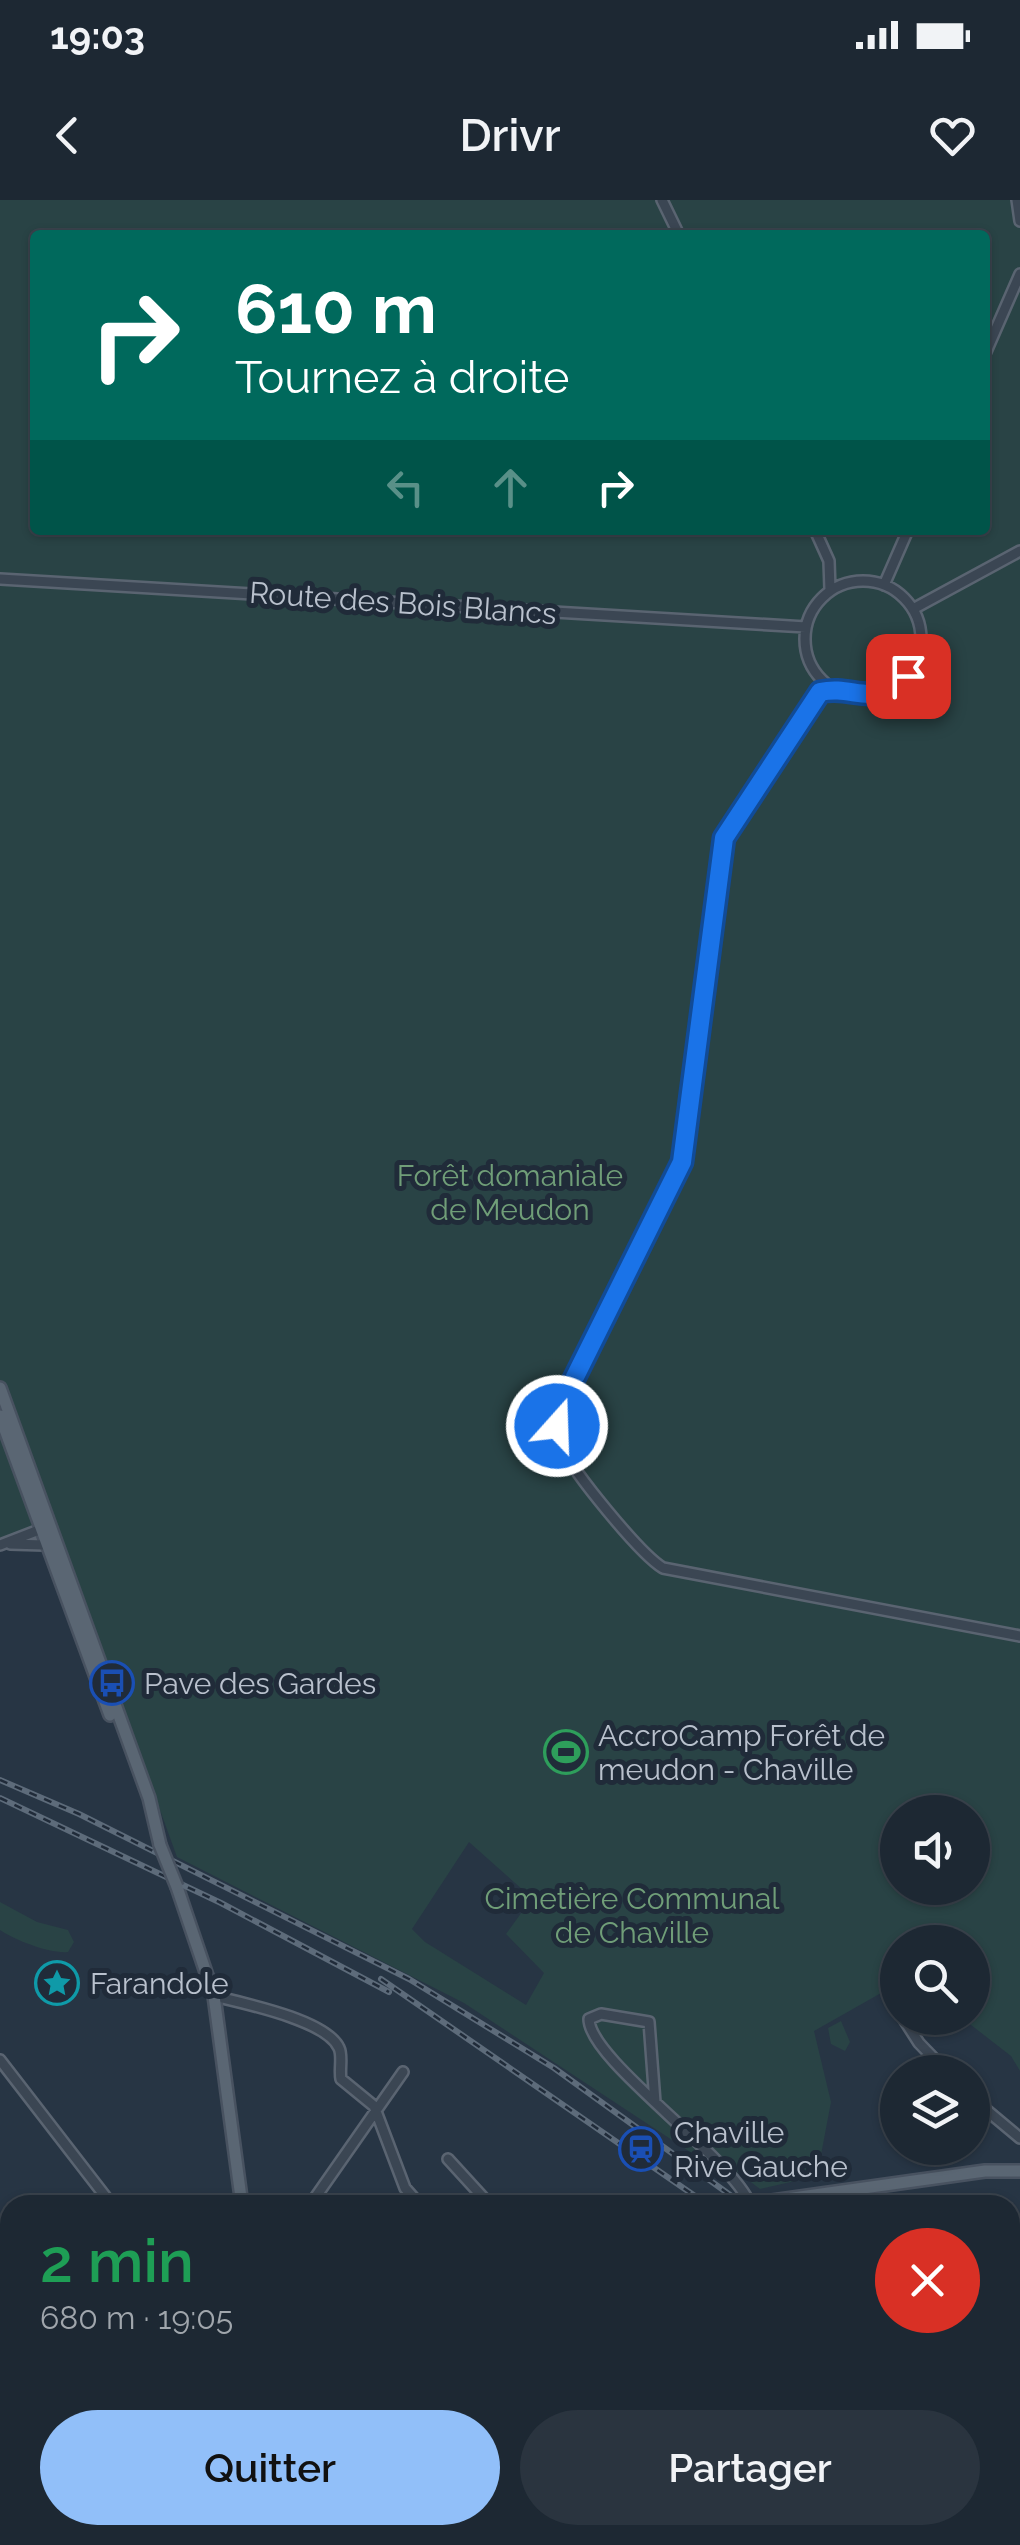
<!DOCTYPE html>
<html lang="fr">
<head>
<meta charset="utf-8">
<style>
	body { margin:0; font-family:Raleway,sans-serif; background:#2a343f; color:#f1f3f6; height:100vh; display:flex; flex-direction:column; font-size:38px; white-space:nowrap }
	* { box-sizing:border-box; margin:0 }
	p { font-size:32px; color:#a0a6ac }
	.icon { flex:none; width:55px; height:55px; fill:none; stroke:currentColor; stroke-width:2; stroke-linecap:round; stroke-linejoin:round }
	.map { position:relative; flex:1; overflow:hidden }
	.drawer { position:absolute; left:0px; top:1995px; width:1020px; height:350px; display:flex; flex-direction:column; background:#1d2833; border-radius:30px 30px 0 0; box-shadow:0 2px 8px #0004,0 0 0 2px #3b444e }
	.drawer>* { flex:none }
	.top-card { position:absolute; left:30px; top:30px; width:960px; height:305px; border-radius:10px; box-shadow:0 2px 8px #0004,0 0 0 2px #3b444e; background:#00695c; color:#fff; overflow:hidden }
	.fabs { position:absolute; left:880px; top:1595px; display:grid; gap:20px }
	.fabs a { display:grid; place-items:center; width:110px; height:110px; border-radius:50%; background:#1d2833; box-shadow:0 2px 8px #0004,0 0 0 2px #3b444e; font-size:50px }
	.pin { position:absolute; display:grid; place-items:center; width:85px; height:85px; color:#fff; margin:-42px; border-radius:20px; box-shadow:0 5px 15px #0006 }
	.me { position:absolute; width:110px; margin:-55px; rotate:20deg; stroke-linejoin:round; filter:drop-shadow(0 0 8px #0008) }
	.turn { display:flex; align-items:center; gap:35px; height:210px; padding:0 40px; font-size:45px }
	.turn .icon { width:130px; height:130px; stroke-width:2.5 }
	.turn b { display:block; font-size:70px; line-height:85px }
	.lanes { display:flex; align-items:center; height:95px; padding:0 40px; background:#0003; justify-content:center; gap:50px; direction:ltr }
	.lanes .off { opacity:.35 }
	.round { display:grid; place-items:center; flex:none; width:105px; height:105px; border-radius:52px; background:#2a343f }
	.summary { display:flex; align-items:center; justify-content:space-between; height:170px; padding:0 40px }
	h1 { font-size:60px; font-weight:600; line-height:75px; color:#1e9e55 }
	.cta { display:flex; gap:20px; margin-top:auto; padding:20px 40px }
	.cta a { flex:1; height:115px; border-radius:60px; background:#91bff9; color:#111; font-size:40px; font-weight:600; line-height:115px; text-align:center }
	.cta a+a { background:#2a343f; color:#f1f3f6 }
	.status { display:flex; justify-content:space-between; align-items:center; height:70px; padding:0 50px; background:#1d2833; direction:ltr }
	.status svg { height:28px; fill:currentColor }
	header { display:flex; justify-content:space-between; align-items:center; height:130px; padding:0 40px; background:#1d2833; font-size:45px; font-weight:600 }
	.map>svg:first-child { display:block }
	.green { fill:#294345; fill-rule:evenodd }
	.lines { fill:none; stroke-linecap:round; stroke-linejoin:round }
	.minor-casing { stroke:#5a6471; stroke-width:14 }
	.major-casing { stroke:#485260; stroke-width:16 }
	.minor { stroke:#3b4653; stroke-width:9 }
	.major { stroke:#5a6673; stroke-width:11 }
	.rail-casing { stroke:#5d6b7a; stroke-width:6 }
	.rail { stroke:#202b39; stroke-width:2.5; stroke-dasharray:8; stroke-linecap:butt }
	.major-bridge-casing { stroke:#485260; stroke-width:16; stroke-linecap:butt }
	.major-bridge { stroke:#5a6673; stroke-width:11 }
	.route-casing { stroke:#114b97; stroke-width:25 }
	.route { stroke:#1a73e8; stroke-width:18 }
	.labels { text-anchor:middle; dominant-baseline:central; stroke-width:10; stroke-linejoin:round; paint-order:stroke }
	.street-label { font-size:30px; fill:#b9c1cd; stroke:#202b39 }
	.park-label { font-size:30px; fill:#709e78; stroke:#202b39 }
	.poi-label { font-size:30px; fill:#b9c1cd; stroke:#202b39; text-anchor:start }
</style>
</head>
<body>
<div class="status"><b>19:03</b><svg viewBox="0 0 49 12"><path d="M0 12V9h3v3zM5 12V6h3v6zM10 12V3h3v9zM15 12V0h3v12zM26 1h20v11H26zM47 4h2v5h-2z"/></svg></div>
<header><svg class="icon" aria-label="back" viewBox="0 0 24 24"><path d="M15 5l-7 7 7 7"/></svg>Drivr<svg class="icon" aria-label="heart" viewBox="0 0 24 24"><path d="M12 20l-8-8c-3-5 5-10 8-4 3-6 11-1 8 4z"/></svg></header>
<div class="map">
<svg width="1020" height="2345" viewBox="0 0 1020 2345">
	<rect width="100%" height="100%" fill="#273544"/>
	<path class="green" d="M0,0H1020V1871L1011,1856L962,1818H972V1742H898L897,1784L814,1831L831,1902L817,1976L760,1989L719,1958L710,1965L464,1803L177,1657L57,1325L0,1340ZM35,35H985V330H35ZM898,1612H972V1688H898ZM469,1642L532,1698L506,1734L544,1773L526,1805L425,1742L412,1729Z
		M0,1702L37,1722L68,1730L74,1742L68,1752C50,1754 15,1740 0,1730Z
		M841,1821L850,1842L845,1851L831,1844L828,1828Z"/>
	<g class="lines">
		<g class="minor-casing">
			<path id="minor" d="M662,0L679,35
				M1017,0L1020,21
				M985,154L1020,74
				M815,330L829,361L830,390
				M0,379L806,427
				M805 439a58 58 0 1 1 116 0a58 58 0 1 1-116 0Z
				M884,385L908,330
				M913,409L1020,351
				M834,489L812,500L724,638L682,962L563,1201C559,1218 555,1231 562,1247C573,1272 640,1354 663,1368L1020,1436
				M10,1344L44,1345
				M0,1345L39,1330
				M890,1795L898,1808
				M214,1796C242,1803 327,1820 339,1848C343,1856 339,1870 341,1879L374,1906L405,1988L420,2005
				M903,1818L919,1843L947,1872
				M0,1860L112,2005
				M972,1898L1020,1938
				M655,1902L649,1822L601,1814L589,1819C589,1860 730,1956 750,2004
				M448,1959L490,2005
				M310,2005L403,1872
				M398,2005L410,1994
				M0,2139L10,2137
				M1010,2156L1020,2141
				M1010,2210L1020,2216
				M0,2221L10,2209
				M1020,2225V2247
				M1010,2258L1020,2246
				M672,2335L676,2345
				M782,2335L787,2345
				M905,2335L912,2345
				M976,2335L986,2345
				M647,2336L649,2335
				M600,2345L601,2335
				M828,2345L853,2335"/>
		</g>
		<g class="major-casing">
			<path id="major" d="M0,1188L149,1598L160,1645
				M0,1216L110,1515
				M177,1687L214,1796L242,2005
				M750,2004L985,1971H1020
				M0,2024L10,2035
				M0,2042L10,2053
				M444,2335L461,2345
				M563,2335L568,2345"/>
		</g>
		<use href="#minor" class="minor"/>
		<use href="#major" class="major"/>
		<g class="rail-casing">
			<path id="rail" d="M0,1580L79,1614L409,1779L554,1868L744,2005
				M0,1598L221,1703L389,1792
				M381,1779L708,2005
				M1010,2269L1020,2280
				M1010,2296L1020,2309
				M0,2323L10,2329
				M20,2335L36,2345"/>
		</g>
		<use href="#rail" class="rail"/>
		<g class="major-bridge-casing">
			<path id="major-bridge" d="M160,1645L177,1687"/>
		</g>
		<use href="#major-bridge" class="major-bridge"/>
	</g>
	<g class="lines">
		<g class="route-casing">
			<path id="route" d="M557,1226L563,1201L682,962L724,638L820,492C855,484 872,510 908,476"/>
		</g>
		<use href="#route" class="route"/>
	</g>
	<defs>
		<g id="bus-ring" transform="scale(2.25)"><circle r="9.5" fill="#202b39" stroke="#1a4fb4" stroke-width="1.5"/><path d="M-5-6H5V4H4V6H2V4H-2V6H-4V4H-5ZM-3.5-4V0h7V-4ZM-3.5 1.2v1.5H-2V1.2ZM2 1.2v1.5H3.5V1.2Z" fill="#1a4fb4"/></g>
		<g id="stadium-ring" transform="scale(2.25)"><circle r="9.5" fill="#202b39" stroke="#2e9e5b" stroke-width="1.5"/><path d="M0-5a6.5 5 0 1 0 0 10a6.5 5 0 1 0 0-10ZM-3.5-1.8h7v3.6h-7Z" fill="#2e9e5b"/></g>
		<g id="sight-ring" transform="scale(2.25)"><circle r="9.5" fill="#202b39" stroke="#0f9aa8" stroke-width="1.5"/><path d="M0-6L1.8-2.2L6-1.7L2.9 1.2L3.7 5.4L0 3.3L-3.7 5.4L-2.9 1.2L-6-1.7L-1.8-2.2Z" fill="#0f9aa8"/></g>
		<g id="station-ring" transform="scale(2.25)"><circle r="9.5" fill="#202b39" stroke="#1a4fb4" stroke-width="1.5"/><path d="M-3-6H3Q5-6 5-4V2Q5 4 3 4L4.5 6H3L1.5 4h-3L-3 6H-4.5L-3 4Q-5 4-5 2V-4Q-5-6-3-6ZM-3.5-4v3h7v-3ZM-3.5 1v1.5H-2V1ZM2 1v1.5H3.5V1Z" fill="#1a4fb4"/></g>
	</defs>
	<g fill-rule="evenodd">
		<use href="#bus-ring" x="112" y="1483"/>
		<use href="#stadium-ring" x="566" y="1552"/>
		<use href="#sight-ring" x="57" y="1783"/>
		<use href="#station-ring" x="641" y="1949"/>
	</g>
	<g class="labels">
		<g class="street-label">
			<text transform="translate(403 403) rotate(4)">Route des Bois Blancs</text>
		</g>
		<g class="park-label">
			<text x="510" y="975">Forêt domaniale<tspan x="510" dy="34">de Meudon</tspan></text>
			<text x="632" y="1698">Cimetière Communal<tspan x="632" dy="34">de Chaville</tspan></text>
		</g>
		<g class="poi-label">
			<text x="144" y="1483">Pave des Gardes</text>
			<text x="598" y="1535">AccroCamp Forêt de<tspan x="598" dy="34">meudon - Chaville</tspan></text>
			<text x="90" y="1783">Farandole</text>
			<text x="674" y="1932">Chaville<tspan x="674" dy="34">Rive Gauche</tspan></text>
		</g>
	</g>
</svg>
<div class="fabs">
<a><svg class="icon" aria-label="sound" viewBox="0 0 24 24"><path d="M4 9h4l5-4v14l-5-4H4zM17 9q2 3 0 6"/></svg></a>
<a><svg class="icon" aria-label="search" viewBox="0 0 24 24"><circle cx="10" cy="10" r="6"/><path d="M15 15l6 6"/></svg></a>
<a><svg class="icon" aria-label="layers" viewBox="0 0 24 24"><path d="M12 4l9 5-9 5-9-5zM3 14l9 5 9-5"/></svg></a>
</div>
<div class="pin" style="left:908px;top:476px;background:#d93025"><svg class="icon" aria-label="arrive" viewBox="0 0 24 24"><path d="M6 21V4h12l-3 4 3 4H6"/></svg></div>
<svg class="me" style="left:557px;top:1226px" viewBox="-20 -20 40 40"><circle r="17" fill="#1a73e8" stroke="#fff" stroke-width="3"/><path d="M0-11L8 9 0 5-8 9z" fill="#fff"/></svg>
<div class="top-card">
<div class="turn"><svg class="icon" aria-label="right" viewBox="0 0 24 24"><path d="M7 20v-9h11M14 6l5 5-5 5"/></svg><div><b>610 m</b>Tournez à droite</div></div>
<div class="lanes"><svg class="icon off" aria-label="left" viewBox="0 0 24 24"><path d="M17 20v-9H6M10 6l-5 5 5 5"/></svg><svg class="icon off" aria-label="ahead" viewBox="0 0 24 24"><path d="M12 20V5M6 11l6-6 6 6"/></svg><svg class="icon" aria-label="right" viewBox="0 0 24 24"><path d="M7 20v-9h11M14 6l5 5-5 5"/></svg></div>
</div>
<section class="drawer">
<div class="summary"><div><h1>2 min</h1><p>680 m · 19:05</p></div><a class="round" style="background:#d93025;color:#fff"><svg class="icon" aria-label="close" viewBox="0 0 24 24"><path d="M6 6l12 12M18 6L6 18"/></svg></a></div>
<div class="cta"><a>Quitter</a><a>Partager</a></div>
</section>
</div>
</body>
</html>
